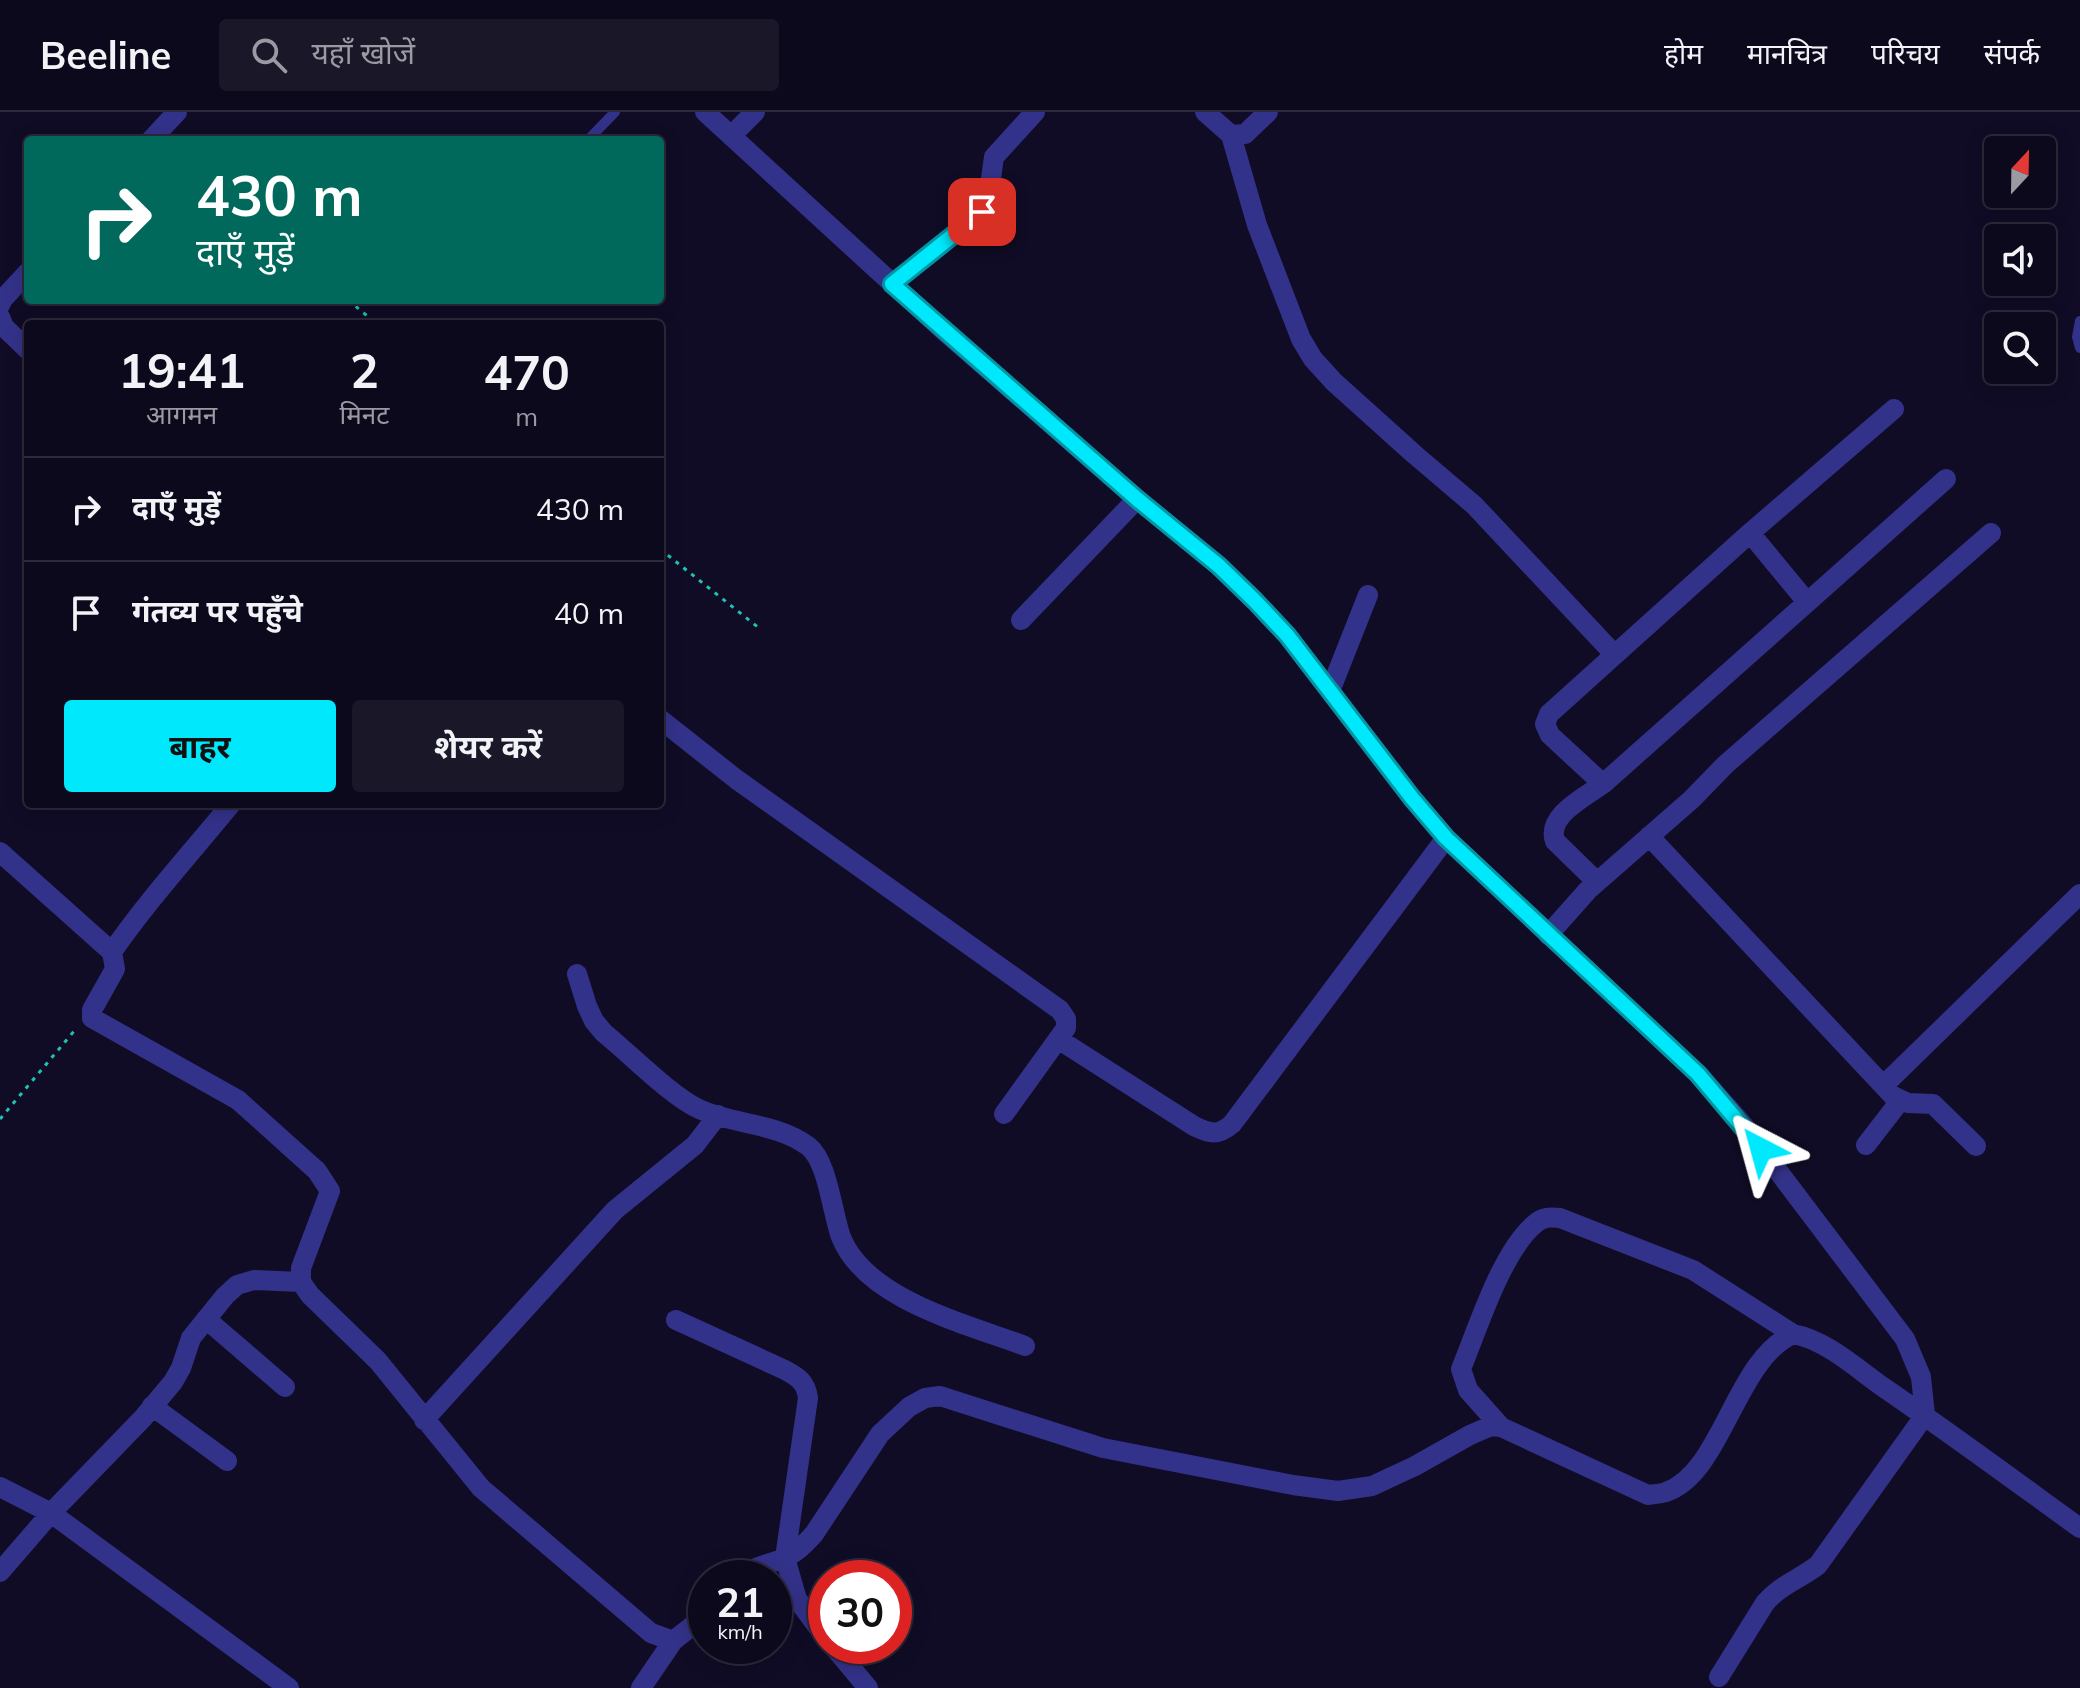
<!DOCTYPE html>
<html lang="hi">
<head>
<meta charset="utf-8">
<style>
	body { margin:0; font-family:Mulish,"Noto Sans Devanagari",sans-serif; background:#1a1729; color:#f1f3f6; height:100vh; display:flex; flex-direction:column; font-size:30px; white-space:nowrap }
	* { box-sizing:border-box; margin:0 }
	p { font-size:26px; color:#9a9aa3 }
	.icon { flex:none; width:44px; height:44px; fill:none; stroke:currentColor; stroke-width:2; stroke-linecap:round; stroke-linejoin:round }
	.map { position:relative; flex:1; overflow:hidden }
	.drawer { position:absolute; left:24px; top:208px; width:640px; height:488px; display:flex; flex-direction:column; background:#0c091c; border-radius:8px; box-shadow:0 4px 20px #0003,0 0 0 2px #2c2a3b }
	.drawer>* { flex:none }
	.top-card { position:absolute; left:24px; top:24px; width:640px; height:168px; border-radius:8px; box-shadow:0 4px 20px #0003,0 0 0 2px #2c2a3b; background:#00695c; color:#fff; overflow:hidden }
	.needle { width:52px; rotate:22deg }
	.controls { position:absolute; left:1984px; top:24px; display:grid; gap:16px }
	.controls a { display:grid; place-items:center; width:72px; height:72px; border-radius:8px; background:#0c091c; box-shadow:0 4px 20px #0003,0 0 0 2px #2c2a3b; font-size:40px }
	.speed { position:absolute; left:688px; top:1448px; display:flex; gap:16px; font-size:40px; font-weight:700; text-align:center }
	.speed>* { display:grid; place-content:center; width:104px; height:104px; border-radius:50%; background:#0c091c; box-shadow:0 4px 20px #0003,0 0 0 2px #2c2a3b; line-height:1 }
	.speed small { font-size:20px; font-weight:400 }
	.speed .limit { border:12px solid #d22; background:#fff; color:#111 }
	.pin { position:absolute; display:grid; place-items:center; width:68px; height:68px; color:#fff; margin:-34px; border-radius:16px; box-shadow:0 4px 12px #0006 }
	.me { position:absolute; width:88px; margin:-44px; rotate:321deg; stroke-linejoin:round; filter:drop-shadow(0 0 6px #0008) }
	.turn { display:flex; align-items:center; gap:28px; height:168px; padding:0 40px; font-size:36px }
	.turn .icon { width:104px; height:104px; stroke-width:2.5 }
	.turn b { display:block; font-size:56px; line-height:68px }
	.eta { display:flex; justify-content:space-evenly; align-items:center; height:136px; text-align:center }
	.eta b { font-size:48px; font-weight:700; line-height:56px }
	.cta { display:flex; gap:16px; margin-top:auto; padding:16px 40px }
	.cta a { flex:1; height:92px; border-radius:8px; background:#00e8fb; color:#111; font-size:32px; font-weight:700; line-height:92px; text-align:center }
	.cta a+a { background:#1a1729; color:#f1f3f6 }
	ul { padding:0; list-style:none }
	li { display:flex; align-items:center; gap:24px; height:104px; padding:0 40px; border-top:2px solid #2c2a3b }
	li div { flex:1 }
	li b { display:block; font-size:30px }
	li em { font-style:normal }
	header { display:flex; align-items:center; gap:48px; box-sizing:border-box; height:112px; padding:0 40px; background:#0c091c; border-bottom:2px solid #2c2a3b }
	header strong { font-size:38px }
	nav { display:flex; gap:44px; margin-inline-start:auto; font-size:28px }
	.search { width:560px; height:72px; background:#1a1729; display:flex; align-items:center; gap:20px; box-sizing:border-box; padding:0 28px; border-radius:8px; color:#9a9aa3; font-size:30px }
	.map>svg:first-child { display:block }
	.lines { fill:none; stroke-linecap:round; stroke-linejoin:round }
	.path { stroke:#21c2b5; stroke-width:3; stroke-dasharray:4 6; stroke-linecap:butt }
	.lane { stroke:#33328a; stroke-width:10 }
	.street { stroke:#33328a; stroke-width:20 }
	.route-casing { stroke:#0097a3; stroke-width:20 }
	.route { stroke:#00e8fb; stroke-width:14 }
</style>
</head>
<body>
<header>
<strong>Beeline</strong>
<div class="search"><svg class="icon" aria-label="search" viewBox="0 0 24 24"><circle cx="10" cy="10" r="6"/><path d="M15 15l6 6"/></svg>यहाँ खोजें</div>
<nav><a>होम</a><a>मानचित्र</a><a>परिचय</a><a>संपर्क</a></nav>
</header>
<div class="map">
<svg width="2080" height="1576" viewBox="0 0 2080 1576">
	<rect width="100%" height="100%" fill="#100c26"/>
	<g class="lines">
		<path class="path" d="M348,188L377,212
			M660,437L759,516
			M0,1007L75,918"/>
		<path class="lane" d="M588,28L615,0
			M2080,209L2077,225L2080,236"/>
		<path class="street" d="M705,0L943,218L1137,387L1219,454L1255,489L1287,523L1412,686L1446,726L1698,962L1744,1014L1905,1227L1921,1265L1925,1303L1818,1453C1800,1467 1780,1473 1765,1491L1719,1565
			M1205,0L1231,23L1245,22L1268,0
			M1231,23L1257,113L1301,227L1313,247L1334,270L1414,342L1474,393L1614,542
			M731,24L755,0
			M151,28L177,0
			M892,172L982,100L988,88L994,45L1035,0
			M0,193L3,187L28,160
			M0,205L4,215L28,238
			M1750,421L1807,490
			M1021,508L1137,387
			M1330,579L1368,483
			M660,607L736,667L1060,898L1066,907V916L1004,1002
			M1603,672L1550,623L1545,612L1549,602L1750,421L1894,297
			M1649,724L1893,984L1908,991L1933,992L1976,1034
			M0,740L112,840L115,857L92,898V906L238,988L317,1059L330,1079L301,1156V1170L310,1183L378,1249L481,1376L651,1521L673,1529L706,1503
			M1597,770L1555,729C1546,704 1585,685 1603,672L1946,367
			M1548,823L1588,778L1692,687L1725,653L1991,421
			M112,840C148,788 191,741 231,692
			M577,862L587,894L594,909L604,921C630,942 671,984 699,997C734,1013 777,1011 808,1034C828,1049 832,1101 841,1125C866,1188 967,1212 1025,1234
			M1058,927L1194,1014C1210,1022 1218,1024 1232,1012L1446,726
			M1884,973L2080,782
			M1866,1033L1900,989
			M206,1207L285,1275
			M676,1208L785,1258C798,1265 806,1270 808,1286L785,1446L797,1487L826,1526
			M152,1294L227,1349
			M424,1308L615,1098L695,1033L718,1003
			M1501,1315L1468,1278L1461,1257C1478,1216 1502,1138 1536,1111C1543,1105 1550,1105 1560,1106L1693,1158L1793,1222
			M0,1375L51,1401L289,1576
			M0,1460L51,1401L143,1306L173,1270L181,1256L191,1226L225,1184L237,1173L254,1168L301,1170
			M739,1466C751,1455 766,1453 782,1447C795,1442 804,1433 814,1422L880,1322L909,1295L925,1286L940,1284L1103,1336L1293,1373L1338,1379L1372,1374L1415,1354L1470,1323L1491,1314L1501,1315L1648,1383C1653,1382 1661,1382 1666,1380C1722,1361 1735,1248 1793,1222C1826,1228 1856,1256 1883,1275C1950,1321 2015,1369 2080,1416
			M833,1534L868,1576
			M641,1576L673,1529"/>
	</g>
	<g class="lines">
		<g class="route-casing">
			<path id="route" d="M982,100L892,172L1137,387L1219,454L1255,489L1287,523L1412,686L1446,726L1698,962L1761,1037"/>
		</g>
		<use href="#route" class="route"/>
	</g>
</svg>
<div class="controls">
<a><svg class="needle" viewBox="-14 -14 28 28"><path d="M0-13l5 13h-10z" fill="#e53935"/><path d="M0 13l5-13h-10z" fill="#9a9aa3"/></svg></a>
<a><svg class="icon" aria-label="sound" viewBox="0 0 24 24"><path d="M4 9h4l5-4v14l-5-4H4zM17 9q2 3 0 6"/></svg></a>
<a><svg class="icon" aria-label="search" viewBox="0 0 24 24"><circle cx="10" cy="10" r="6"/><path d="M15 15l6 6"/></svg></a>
</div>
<div class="speed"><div>21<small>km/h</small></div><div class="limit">30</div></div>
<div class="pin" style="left:982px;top:100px;background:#d93025"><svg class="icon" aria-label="arrive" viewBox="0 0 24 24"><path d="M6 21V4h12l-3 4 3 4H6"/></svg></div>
<svg class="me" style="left:1761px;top:1037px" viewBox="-20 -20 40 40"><path d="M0-17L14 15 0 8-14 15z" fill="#00e8fb" stroke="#fff" stroke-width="4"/></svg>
<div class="top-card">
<div class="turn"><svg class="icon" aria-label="right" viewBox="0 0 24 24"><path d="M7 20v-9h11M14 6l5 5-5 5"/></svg><div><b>430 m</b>दाएँ मुड़ें</div></div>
</div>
<section class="drawer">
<div class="eta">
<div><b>19:41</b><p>आगमन</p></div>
<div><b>2</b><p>मिनट</p></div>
<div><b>470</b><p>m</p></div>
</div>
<ul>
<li><svg class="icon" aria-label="right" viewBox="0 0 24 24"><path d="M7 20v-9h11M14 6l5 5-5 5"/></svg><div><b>दाएँ मुड़ें</b></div><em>430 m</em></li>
<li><svg class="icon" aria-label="arrive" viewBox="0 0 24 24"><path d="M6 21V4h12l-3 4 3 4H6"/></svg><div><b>गंतव्य पर पहुँचे</b></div><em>40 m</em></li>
</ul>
<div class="cta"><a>बाहर</a><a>शेयर करें</a></div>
</section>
</div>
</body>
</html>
